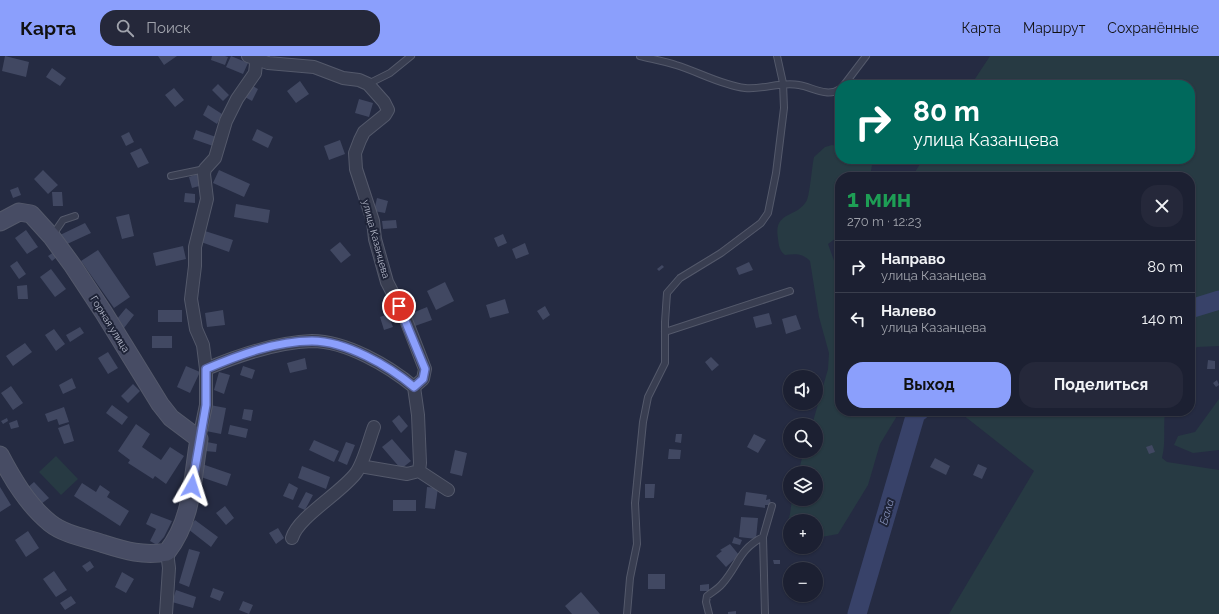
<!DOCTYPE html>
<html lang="ru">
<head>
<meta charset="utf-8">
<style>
	body { margin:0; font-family:Raleway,sans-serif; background:#25283a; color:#f1f3f6; height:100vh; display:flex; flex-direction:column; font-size:15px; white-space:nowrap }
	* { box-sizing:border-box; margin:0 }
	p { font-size:13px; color:#a0a3ac }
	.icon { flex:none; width:22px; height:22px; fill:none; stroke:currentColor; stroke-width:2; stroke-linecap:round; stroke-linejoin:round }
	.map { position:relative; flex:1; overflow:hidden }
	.panel { position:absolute; left:835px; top:116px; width:360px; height:244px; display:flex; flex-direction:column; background:#1c2032; border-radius:16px; box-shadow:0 1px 3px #0004,0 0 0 1px #3a3e4d }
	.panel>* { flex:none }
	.top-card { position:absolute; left:835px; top:24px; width:360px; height:84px; border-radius:16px; box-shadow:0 1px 3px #0004,0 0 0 1px #3a3e4d; background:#00695c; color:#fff; overflow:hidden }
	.fabs { position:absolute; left:783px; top:314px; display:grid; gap:8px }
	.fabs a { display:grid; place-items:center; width:40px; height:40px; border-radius:50%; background:#1c2032; box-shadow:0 1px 3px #0004,0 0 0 1px #3a3e4d; font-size:20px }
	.pin { position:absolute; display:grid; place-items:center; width:34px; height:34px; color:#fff; margin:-17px; border:2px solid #fff; border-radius:50%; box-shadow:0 1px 4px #0007 }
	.me { position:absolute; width:44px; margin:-22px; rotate:6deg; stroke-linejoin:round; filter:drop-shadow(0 0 3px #0008) }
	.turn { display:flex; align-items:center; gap:14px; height:84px; padding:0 12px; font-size:18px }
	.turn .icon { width:52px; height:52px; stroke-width:2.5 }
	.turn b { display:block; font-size:28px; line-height:34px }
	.round { display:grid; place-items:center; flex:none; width:42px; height:42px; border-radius:16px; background:#25283a }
	.head { display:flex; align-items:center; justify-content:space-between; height:68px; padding:0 12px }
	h1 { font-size:24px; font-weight:700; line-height:30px; color:#1e9e55 }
	.button { display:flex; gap:8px; margin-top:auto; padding:8px 12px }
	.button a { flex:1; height:46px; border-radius:16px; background:#8b9ffc; color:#111; font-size:16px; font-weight:700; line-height:46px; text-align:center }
	.button a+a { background:#25283a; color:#f1f3f6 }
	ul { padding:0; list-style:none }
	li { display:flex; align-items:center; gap:12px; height:52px; padding:0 12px; border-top:1px solid #3a3e4d }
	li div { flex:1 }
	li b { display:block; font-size:15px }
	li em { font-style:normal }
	header { display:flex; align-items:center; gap:24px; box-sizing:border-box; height:56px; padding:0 20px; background:#8b9ffc; color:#111 }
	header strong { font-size:19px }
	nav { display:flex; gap:22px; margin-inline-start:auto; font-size:14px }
	.search { width:280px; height:36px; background:#25283a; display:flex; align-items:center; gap:10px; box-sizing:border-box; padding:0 14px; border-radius:16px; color:#a0a3ac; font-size:15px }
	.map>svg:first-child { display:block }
	.green { fill:#273a43 }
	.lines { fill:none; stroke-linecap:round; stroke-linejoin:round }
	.river { stroke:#384269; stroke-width:19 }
	.building { fill:#414862 }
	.lane-casing { stroke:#54596b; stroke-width:8 }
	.street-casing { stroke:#54596b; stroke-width:14 }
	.secondary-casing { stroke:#54596b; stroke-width:19 }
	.lane { stroke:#393e51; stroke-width:6 }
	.street { stroke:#393e51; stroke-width:12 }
	.secondary { stroke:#474c64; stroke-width:17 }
	.route-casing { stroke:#5a67a4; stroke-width:10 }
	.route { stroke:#8b9ffc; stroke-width:7 }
	.labels { text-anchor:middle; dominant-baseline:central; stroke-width:4; stroke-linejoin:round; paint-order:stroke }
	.street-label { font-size:10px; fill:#b6bacb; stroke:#1e2337 }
	.water-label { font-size:11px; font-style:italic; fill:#848fb8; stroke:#1e2337 }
</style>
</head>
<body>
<header>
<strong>Карта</strong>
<div class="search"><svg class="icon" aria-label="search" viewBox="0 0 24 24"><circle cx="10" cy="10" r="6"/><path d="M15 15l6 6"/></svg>Поиск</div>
<nav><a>Карта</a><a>Маршрут</a><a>Сохранённые</a></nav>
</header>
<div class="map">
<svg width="1219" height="558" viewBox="0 0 1219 558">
	<rect width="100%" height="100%" fill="#252b42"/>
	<path class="green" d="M990,0H1219V290L1197,291L1190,297V121H912L923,103H1190V29H971Z
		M832,89L840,91V103H869L872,109L870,121H840V179L828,188L840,221V355H900L880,388L868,429L838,478L816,482V465H790V489L784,478L790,458L792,443H816V417H798L804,395H816V369H812L828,313L829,297L819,261L810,205C802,197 795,198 785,199C779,194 779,190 778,183C773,154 797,163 807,144C810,137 812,110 814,101L825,91Z
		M1219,343V394L1193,397L1174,389L1178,380L1195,376Z
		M958,355H1165C1163,371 1166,386 1162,402L1167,406L1219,414V558H949L1034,415Z
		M56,400L78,423L61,439L39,416Z"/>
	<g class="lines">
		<path class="river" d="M1190,253L1219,244
			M857,558L916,357L920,355"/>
	</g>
	<path class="building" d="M5,0L29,6L26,21L2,15Z
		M158,0H177L164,9Z
		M212,0H225L228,1L225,9L211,4Z
		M231,0L248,7L243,18L226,11Z
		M52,12L66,22L60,30L46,21Z
		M300,25L309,38L296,47L287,35Z
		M218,28L229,39L223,45L212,34Z
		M251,29L258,33L252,45L245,41Z
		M174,32L184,44L175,51L165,39Z
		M359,43L373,47L369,61L355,57Z
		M208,49L222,58L217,68L203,59Z
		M257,73L273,81L268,92L252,84Z
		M196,74L216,81L213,90L193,83Z
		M129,76L134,86L126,90L121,80Z
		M340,84L345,98L329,104L324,90Z
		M141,92L149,107L138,112L130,97Z
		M43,114L58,129L48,138L34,123Z
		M219,114L250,128L244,141L213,127Z
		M200,117L203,129L192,132L189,121Z
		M18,131L21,139L13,142L10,134Z
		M52,136H62L63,150H53Z
		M185,137L195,138V147L184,146Z
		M377,142L388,145L385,157L374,155Z
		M236,148L270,154L268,167L234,161Z
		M129,158L134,180L122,183L116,161Z
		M396,164L397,172L383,173L382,165Z
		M85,167L91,177L65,189L60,179Z
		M26,174L38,191L27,198L15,182Z
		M205,175L233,184L229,196L201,186Z
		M503,178L507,187L498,191L494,182Z
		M340,186L351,199L341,207L330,194Z
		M525,187L529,198L516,203L512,193Z
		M183,190L186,203L156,210L153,197Z
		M98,194L130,241L114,252L81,205Z
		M54,196L58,200L52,205L48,200Z
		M17,205L26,218L19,223L10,210Z
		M749,206L753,214L739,219L736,212Z
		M662,209L664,211L659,215L657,213Z
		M51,213L66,233L55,241L40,221Z
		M445,226L454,245L436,254L427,235Z
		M27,229L28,243H18L17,230Z
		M505,243L509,257L490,262L486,249Z
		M545,250L550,259L543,264L537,255Z
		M427,251L432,264L415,270L410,258Z
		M126,252L134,259L121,276L112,269Z
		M158,254H182V266H158Z
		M223,254L225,269L207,271L205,257Z
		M769,257L772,268L756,272L753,261Z
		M388,258L393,271L384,274L380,261Z
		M796,259L801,273L786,278L782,263Z
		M80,271L84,277L70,286L66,279Z
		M54,273L65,288L56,295L45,279Z
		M152,280H172V292H152Z
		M25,287L32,296L13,310L6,300Z
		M108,296L118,312L108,318L98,302Z
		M711,301L719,309L712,315L705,306Z
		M305,302L307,313L290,317L287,307Z
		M1208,304L1215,305V313H1207Z
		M186,310L200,316L190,337L177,331Z
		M243,310L255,314L252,323L240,319Z
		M219,316L230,319L224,338L214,334Z
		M72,322L76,332L63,338L59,329Z
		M1217,324L1219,329L1216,331L1213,327Z
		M133,328L140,335L128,347L121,340Z
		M11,330L23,347L13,354L1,337Z
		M112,349L128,361L122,369L106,357Z
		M210,349L226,352L221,378L206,375Z
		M64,351L69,366L59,369L57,363L48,366L45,358Z
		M244,353L253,354L251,365L242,363Z
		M399,359L408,370L401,377L392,365Z
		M7,362L8,365L3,368L1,365Z
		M17,364L19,371L11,373L9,367Z
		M69,368L74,385L64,388L58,372Z
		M136,368L150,378L142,391L161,404L170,391L184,400L166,428L155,420L153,423L128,407L130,404L118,395Z
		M230,369L248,373L246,382L228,378Z
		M676,378H682L681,387L675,386Z
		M754,378L766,384L758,397L747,391Z
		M392,383L411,405L401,413L382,391Z
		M314,384L339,395L334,406L309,394Z
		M207,386L217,388L216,396L205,395Z
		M346,386L355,389L347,409L338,405Z
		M1152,389L1155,396L1149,398L1146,391Z
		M669,393L681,394L680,403H668Z
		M455,394L467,397L462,420L450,417Z
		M935,402L950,410L946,419L930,411Z
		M202,408L231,418L227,430L198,420Z
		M978,408L987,412L982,423L973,419Z
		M302,410L330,421L326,433L298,422Z
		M34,426L49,442L41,448L27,432Z
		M82,427L96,436L100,429L110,436L107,441L129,455L120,470L74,440Z
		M289,427L298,432L293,444L283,440Z
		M645,428H655L654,442H645Z
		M0,431L11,449L0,456Z
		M427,431L438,432L435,453L425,452Z
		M306,436L313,439L305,454L298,451Z
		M746,436L767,439L766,444L770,443L771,449H765V452L744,449Z
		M393,444H416V455H393Z
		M225,450L234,462L226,469L216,457Z
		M151,457L172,465L164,481L157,489L150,485L156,473L146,468Z
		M741,461L758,462L756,483L739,481Z
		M195,464L218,481L211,491L188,473Z
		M278,472L284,482L276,488L269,477Z
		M28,475L39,492L26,501L15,484Z
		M734,481L742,484L740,489L732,487Z
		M730,488L739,499L726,511L716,500L722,495L720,494Z
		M189,493L200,496L189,531L179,527Z
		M773,504H780V508H774Z
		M90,505L94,511L87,516L82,510Z
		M54,515L67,534L56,541L43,523Z
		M122,516L134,523L126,537L115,531Z
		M648,518H665V533H648Z
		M709,528V535H700V529Z
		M213,532L224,536L220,545L210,541Z
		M176,534L196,541L193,552L172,546Z
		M581,536L600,558H572L565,550Z
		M71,540L76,547L65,554L60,547Z
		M243,545L253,549L249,558L239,554Z
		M736,555V558H728V556Z"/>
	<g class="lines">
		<g class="lane-casing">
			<path id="lane" d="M640,0C652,3 664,5 676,9C699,16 721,29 745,32C764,34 781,25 799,29C812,31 827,42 840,33
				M368,28L390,17L411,0
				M844,29L866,0
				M171,120L205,113
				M52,180L63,164L75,160
				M665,276L790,235
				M763,481L765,558
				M627,558L630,522L637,488L635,447L643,366L648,341L665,307V266L667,237L680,222L721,197L761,167L768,157L776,117L784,52L783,27L777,0
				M709,558L706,546L707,540C712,536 718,533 722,528C739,509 738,494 763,481L772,450"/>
		</g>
		<g class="street-casing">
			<path id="street" d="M248,0L268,7L314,11L343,22L359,24L368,28L384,46L388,54L385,59L364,76L360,84L355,97L356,113L373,165L375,183L387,226L404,259L425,313L423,323L414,331
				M206,313C239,299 276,286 312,285C346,285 389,310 414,331
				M414,331L418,359L420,407L419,415
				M199,383L206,349V313L203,289L196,273L191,243L195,210V191L207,143L204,118L205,113L215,102L226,65L237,43L255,17L256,8L254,0
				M360,410L407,418L419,415L448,434
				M292,482C298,461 341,437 356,417C364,406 369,384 374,371
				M166,558L169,512L167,496"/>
		</g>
		<g class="secondary-casing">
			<path id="secondary" d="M0,166L19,156L31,158L51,180L73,210L104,257L160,348L171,362L199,383C192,423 193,463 167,496C143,500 126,495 104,488C87,482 65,479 50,467C28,449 13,424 0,399"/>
		</g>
		<use href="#lane" class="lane"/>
		<use href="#street" class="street"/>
		<use href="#secondary" class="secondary"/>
	</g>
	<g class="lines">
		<g class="route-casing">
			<path id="route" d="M192,430L206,349V313C239,299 276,285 312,285C346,285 389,310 414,331L423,323L425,313L399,250"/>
		</g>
		<use href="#route" class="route"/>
	</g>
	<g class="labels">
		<g class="street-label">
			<text transform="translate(376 183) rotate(75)">улица Казанцева</text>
			<text transform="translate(110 268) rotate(58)">Горная улица</text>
		</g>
		<g class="water-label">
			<text transform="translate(887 456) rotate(-74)">Бала</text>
		</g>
	</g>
</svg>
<div class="fabs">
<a><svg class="icon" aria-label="sound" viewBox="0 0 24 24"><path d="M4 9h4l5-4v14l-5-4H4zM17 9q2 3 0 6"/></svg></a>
<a><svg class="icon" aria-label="search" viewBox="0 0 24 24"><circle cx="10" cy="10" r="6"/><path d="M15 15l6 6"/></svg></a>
<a><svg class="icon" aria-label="layers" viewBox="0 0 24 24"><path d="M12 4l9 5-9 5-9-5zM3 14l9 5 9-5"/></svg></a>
<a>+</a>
<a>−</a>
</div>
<div class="pin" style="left:399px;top:250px;background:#d93025"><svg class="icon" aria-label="arrive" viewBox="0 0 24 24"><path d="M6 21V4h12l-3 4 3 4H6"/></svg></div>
<svg class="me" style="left:192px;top:430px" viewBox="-20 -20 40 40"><path d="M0-17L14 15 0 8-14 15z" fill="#8b9ffc" stroke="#fff" stroke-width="4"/></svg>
<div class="top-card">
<div class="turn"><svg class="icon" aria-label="right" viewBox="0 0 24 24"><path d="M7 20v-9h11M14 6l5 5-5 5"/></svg><div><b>80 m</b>улица Казанцева</div></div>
</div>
<section class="panel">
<div class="head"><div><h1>1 мин</h1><p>270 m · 12:23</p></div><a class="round"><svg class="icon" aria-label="close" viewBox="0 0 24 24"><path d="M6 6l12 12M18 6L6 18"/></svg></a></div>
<ul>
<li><svg class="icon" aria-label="right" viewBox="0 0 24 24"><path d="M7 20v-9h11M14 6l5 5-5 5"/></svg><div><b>Направо</b><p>улица Казанцева</p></div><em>80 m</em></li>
<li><svg class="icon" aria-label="left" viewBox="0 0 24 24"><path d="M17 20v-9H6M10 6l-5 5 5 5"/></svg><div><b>Налево</b><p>улица Казанцева</p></div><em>140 m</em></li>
</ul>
<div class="button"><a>Выход</a><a>Поделиться</a></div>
</section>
</div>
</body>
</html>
